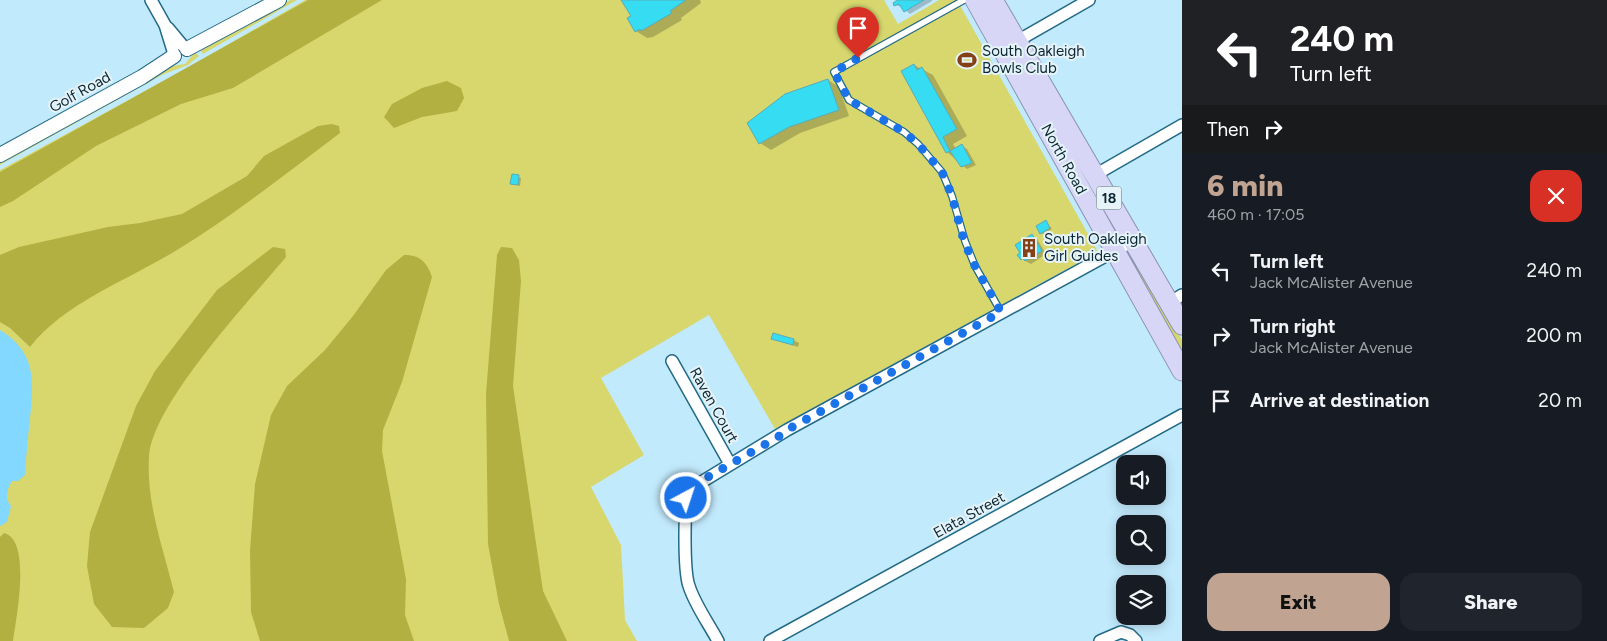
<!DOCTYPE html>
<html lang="en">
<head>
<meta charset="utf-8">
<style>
	body { margin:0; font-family:Figtree,sans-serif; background:#20242c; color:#f1f3f6; height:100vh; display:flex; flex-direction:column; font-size:19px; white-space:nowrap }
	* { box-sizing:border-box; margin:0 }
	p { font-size:16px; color:#9ea1a6 }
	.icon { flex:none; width:28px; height:28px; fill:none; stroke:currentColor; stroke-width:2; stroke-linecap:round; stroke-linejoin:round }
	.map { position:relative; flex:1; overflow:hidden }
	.details { display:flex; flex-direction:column; background:#171b24; width:425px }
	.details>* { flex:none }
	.hud { background:#202124; color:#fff; overflow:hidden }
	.buttons { position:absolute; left:1116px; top:455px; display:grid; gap:10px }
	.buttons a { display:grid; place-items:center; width:50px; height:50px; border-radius:10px; background:#171b24; box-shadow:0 2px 12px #0003; font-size:25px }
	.pin { position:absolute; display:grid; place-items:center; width:42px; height:42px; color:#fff; margin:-51px -21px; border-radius:50% 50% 50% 0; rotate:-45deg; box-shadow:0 0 5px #0007 }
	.pin .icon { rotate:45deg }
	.me { position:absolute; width:55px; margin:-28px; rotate:40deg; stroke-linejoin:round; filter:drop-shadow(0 0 4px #0008) }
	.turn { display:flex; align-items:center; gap:18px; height:105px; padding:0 25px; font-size:22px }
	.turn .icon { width:65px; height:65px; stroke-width:2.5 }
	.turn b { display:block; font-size:35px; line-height:42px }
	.then { display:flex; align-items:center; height:48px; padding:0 25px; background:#0003; gap:10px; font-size:19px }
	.round { display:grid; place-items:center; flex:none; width:52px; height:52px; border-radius:15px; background:#20242c }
	.headline { display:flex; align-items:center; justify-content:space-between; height:85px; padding:0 25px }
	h1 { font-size:30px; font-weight:800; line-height:38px; color:#c0a391 }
	.action { display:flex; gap:10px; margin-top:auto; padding:10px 25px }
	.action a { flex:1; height:58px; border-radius:15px; background:#c0a391; color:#111; font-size:20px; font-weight:800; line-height:58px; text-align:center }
	.action a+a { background:#20242c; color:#f1f3f6 }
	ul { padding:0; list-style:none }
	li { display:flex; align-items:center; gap:15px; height:65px; padding:0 25px }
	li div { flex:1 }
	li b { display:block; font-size:19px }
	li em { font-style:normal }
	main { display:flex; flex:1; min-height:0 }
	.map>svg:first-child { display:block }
	.green { fill:#d7d76e }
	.forest { fill:#b1b041 }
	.water { fill:#83d8ff }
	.shadow { fill:#0003 }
	.building { fill:#35dcf2; stroke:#5aabb8 }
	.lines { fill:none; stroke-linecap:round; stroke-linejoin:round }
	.service-casing { stroke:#236a86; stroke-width:8 }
	.minor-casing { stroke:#236a86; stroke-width:14 }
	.tertiary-casing { stroke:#236a86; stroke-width:16 }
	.trunk-casing { stroke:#8992b1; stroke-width:21 }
	.service { stroke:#fff; stroke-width:5.5 }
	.minor { stroke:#fff; stroke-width:11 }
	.tertiary { stroke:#fff; stroke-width:14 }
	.trunk { stroke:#d8d6f7; stroke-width:19 }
	.route { stroke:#1a73e8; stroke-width:9; stroke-dasharray:0 16.2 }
	.labels { text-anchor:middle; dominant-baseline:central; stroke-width:4; stroke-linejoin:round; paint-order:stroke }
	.shield { fill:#e6f3f9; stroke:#4c646e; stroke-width:1 }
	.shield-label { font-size:14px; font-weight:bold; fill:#0a2733 }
	.poi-label { font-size:15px; fill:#0a2733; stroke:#e6f3f9; text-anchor:start }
	.street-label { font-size:15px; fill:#0a2733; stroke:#e6f3f9 }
</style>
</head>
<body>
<main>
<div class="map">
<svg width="1182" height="641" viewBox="0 0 1182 641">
	<rect width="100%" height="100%" fill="#c2eafd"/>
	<path class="green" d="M290,0H297L203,54L200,50Z
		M305,0H884L898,24L939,0H957L1098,252L775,429L709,315L601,378L644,455L591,487L621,545L625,620L637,641H0V170L189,67Z
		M195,52L199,56L188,65L164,74L0,165V161L165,67L185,64Z
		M1130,259L1140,267L1182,340V355Z"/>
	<path class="forest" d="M308,0H382L233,88L181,104L96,146L13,201L0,207V172Z
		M447,81L461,88L464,98L457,111L422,117L394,128L384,117L392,104L422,88Z
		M332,124L339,126L340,133C288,172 233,216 177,250C130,279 64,303 30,347L10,328L0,322V255L19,247L108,227L140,223L182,214L247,176L264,156L318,126Z
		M273,247L285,249L286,257C251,299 152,404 149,457C146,502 163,548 174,592L168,608L144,628L112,627L94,604L87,566L90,532L136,406L155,371L217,290Z
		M501,247L512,248L519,260L521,281L513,386L543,591L567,641H509L499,604L488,544L486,394L497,255Z
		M404,255C420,255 427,262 432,277L402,382L383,430L382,451L406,579L405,615L414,641H260L251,612L250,551L255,484L271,415L287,386L325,350L353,316L386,270Z
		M4,533C32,540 16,619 13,641H0V537Z"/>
	<path class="water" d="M0,330C36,352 34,380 30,418C28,437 26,456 25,475L18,481H12C7,490 4,498 11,506L7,522L0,526Z"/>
	<path class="shadow" d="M622,0H700L701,3L681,18L682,20L653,37L647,38L636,31L632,16Z
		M900,0H932V1L910,14L902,7L895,5Z
		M914,65L933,75L967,136L953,144L956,149L962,146L967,149L976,165L967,169L947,152Z
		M828,80L839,87L849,116L800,133L771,150L760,143Z
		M513,175L521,178L520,186L513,184Z
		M1046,222L1052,229L1043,234L1041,233Z
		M1032,236L1037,239L1046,254L1031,264L1022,259Z
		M773,339L793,340L799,343L798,347Z"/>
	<path class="building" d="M621,0H686L670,11L672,13L641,31L640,29L635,32L627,18L631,16Z
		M897,0H924L904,12L899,4L894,6L893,3Z
		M914,64L917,70L922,67L957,129L943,137L950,151L946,153L901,71Z
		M828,79L839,110L789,127L759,144L747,123L785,94Z
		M962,144L972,163L961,167L950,151Z
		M512,174L519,175L518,185L510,184Z
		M1046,220L1050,228L1040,234L1036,226Z
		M1032,234L1042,251L1025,261L1023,258L1021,260L1017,255L1020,253L1015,245Z
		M773,333L794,339L793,345L771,339Z"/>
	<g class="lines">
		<g class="service-casing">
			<path id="service" d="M964,0L834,72L849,100L904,132L918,144L942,172L952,196L965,241L975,266L1001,312"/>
		</g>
		<g class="minor-casing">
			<path id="minor" d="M151,0L165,25L173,51
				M168,28L183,46
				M1012,44L1089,0
				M1095,175L1182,125
				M1169,303L1182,295
				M672,361L730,464
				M718,641C709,624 695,605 689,586C684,572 683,500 690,489L787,430L1133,241
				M770,641L1182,415
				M1100,641L1121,632L1130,635L1136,641"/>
		</g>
		<g class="tertiary-casing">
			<path id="tertiary" d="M187,49L279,0
				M0,155L142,77L174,56"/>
		</g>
		<g class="trunk-casing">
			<path id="trunk" d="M975,0L1182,371
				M993,0L1182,325"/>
		</g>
		<use href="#service" class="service"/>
		<use href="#minor" class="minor"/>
		<use href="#tertiary" class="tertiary"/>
		<use href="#trunk" class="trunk"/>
	</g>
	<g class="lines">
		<path class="route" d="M686,498L690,489L699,482L778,437L787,430L1001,312L975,266L964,241L952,196L942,172L918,144L904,132L849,100L834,72L858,58"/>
	</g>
	<defs>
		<g id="stadium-bare" transform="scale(1.5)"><path d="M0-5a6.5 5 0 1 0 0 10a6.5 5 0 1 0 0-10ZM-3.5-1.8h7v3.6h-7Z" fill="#854116" stroke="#e6f3f9" stroke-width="2.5" paint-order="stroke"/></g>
		<g id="building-bare" transform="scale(1.5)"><path d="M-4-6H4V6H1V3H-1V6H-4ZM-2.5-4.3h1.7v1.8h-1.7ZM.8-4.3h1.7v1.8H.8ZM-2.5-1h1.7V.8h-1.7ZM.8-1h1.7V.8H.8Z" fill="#854116" stroke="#e6f3f9" stroke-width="2.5" paint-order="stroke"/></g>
	</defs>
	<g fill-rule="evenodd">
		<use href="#stadium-bare" x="967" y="60"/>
		<use href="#building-bare" x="1029" y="248"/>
	</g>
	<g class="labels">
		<rect class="shield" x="1096.5" y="186.5" width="25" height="23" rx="4"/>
		<g class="shield-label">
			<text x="1109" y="198">18</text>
		</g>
		<g class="poi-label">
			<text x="982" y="51">South Oakleigh<tspan x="982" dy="17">Bowls Club</tspan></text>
			<text x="1044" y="239">South Oakleigh<tspan x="1044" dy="17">Girl Guides</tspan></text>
		</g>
		<g class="street-label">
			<text transform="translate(80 92) rotate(-29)">Golf Road</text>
			<text transform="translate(1064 159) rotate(61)">North Road</text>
			<text transform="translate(714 405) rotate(61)">Raven Court</text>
			<text transform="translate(969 515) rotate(-29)">Elata Street</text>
		</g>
	</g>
</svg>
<div class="buttons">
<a><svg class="icon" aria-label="sound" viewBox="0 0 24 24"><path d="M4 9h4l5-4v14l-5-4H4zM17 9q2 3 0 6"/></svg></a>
<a><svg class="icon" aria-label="search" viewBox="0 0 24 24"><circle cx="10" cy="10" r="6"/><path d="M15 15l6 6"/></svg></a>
<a><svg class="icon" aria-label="layers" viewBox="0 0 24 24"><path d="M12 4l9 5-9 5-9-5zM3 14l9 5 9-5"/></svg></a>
</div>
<div class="pin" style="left:858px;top:58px;background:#d93025"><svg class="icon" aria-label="arrive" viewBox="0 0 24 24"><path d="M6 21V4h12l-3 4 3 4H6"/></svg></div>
<svg class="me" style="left:686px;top:498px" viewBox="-20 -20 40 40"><circle r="17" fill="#1a73e8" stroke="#fff" stroke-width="3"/><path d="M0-11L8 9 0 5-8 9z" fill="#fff"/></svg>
</div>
<section class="details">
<div class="hud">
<div class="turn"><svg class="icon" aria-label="left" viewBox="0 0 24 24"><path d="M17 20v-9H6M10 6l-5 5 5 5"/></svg><div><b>240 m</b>Turn left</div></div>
<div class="then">Then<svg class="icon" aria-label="right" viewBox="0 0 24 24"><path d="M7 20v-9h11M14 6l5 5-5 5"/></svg></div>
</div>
<div class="headline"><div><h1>6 min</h1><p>460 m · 17:05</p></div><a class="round" style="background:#d93025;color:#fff"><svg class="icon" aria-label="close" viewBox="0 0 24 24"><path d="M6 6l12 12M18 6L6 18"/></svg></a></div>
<ul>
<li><svg class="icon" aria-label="left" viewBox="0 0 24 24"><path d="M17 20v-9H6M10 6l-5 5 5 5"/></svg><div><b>Turn left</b><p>Jack McAlister Avenue</p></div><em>240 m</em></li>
<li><svg class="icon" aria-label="right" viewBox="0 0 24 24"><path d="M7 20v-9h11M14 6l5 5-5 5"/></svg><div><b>Turn right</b><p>Jack McAlister Avenue</p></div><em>200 m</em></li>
<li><svg class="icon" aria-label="arrive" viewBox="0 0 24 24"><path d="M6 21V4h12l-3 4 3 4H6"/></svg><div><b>Arrive at destination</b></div><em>20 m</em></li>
</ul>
<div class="action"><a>Exit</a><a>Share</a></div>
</section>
</main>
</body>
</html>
